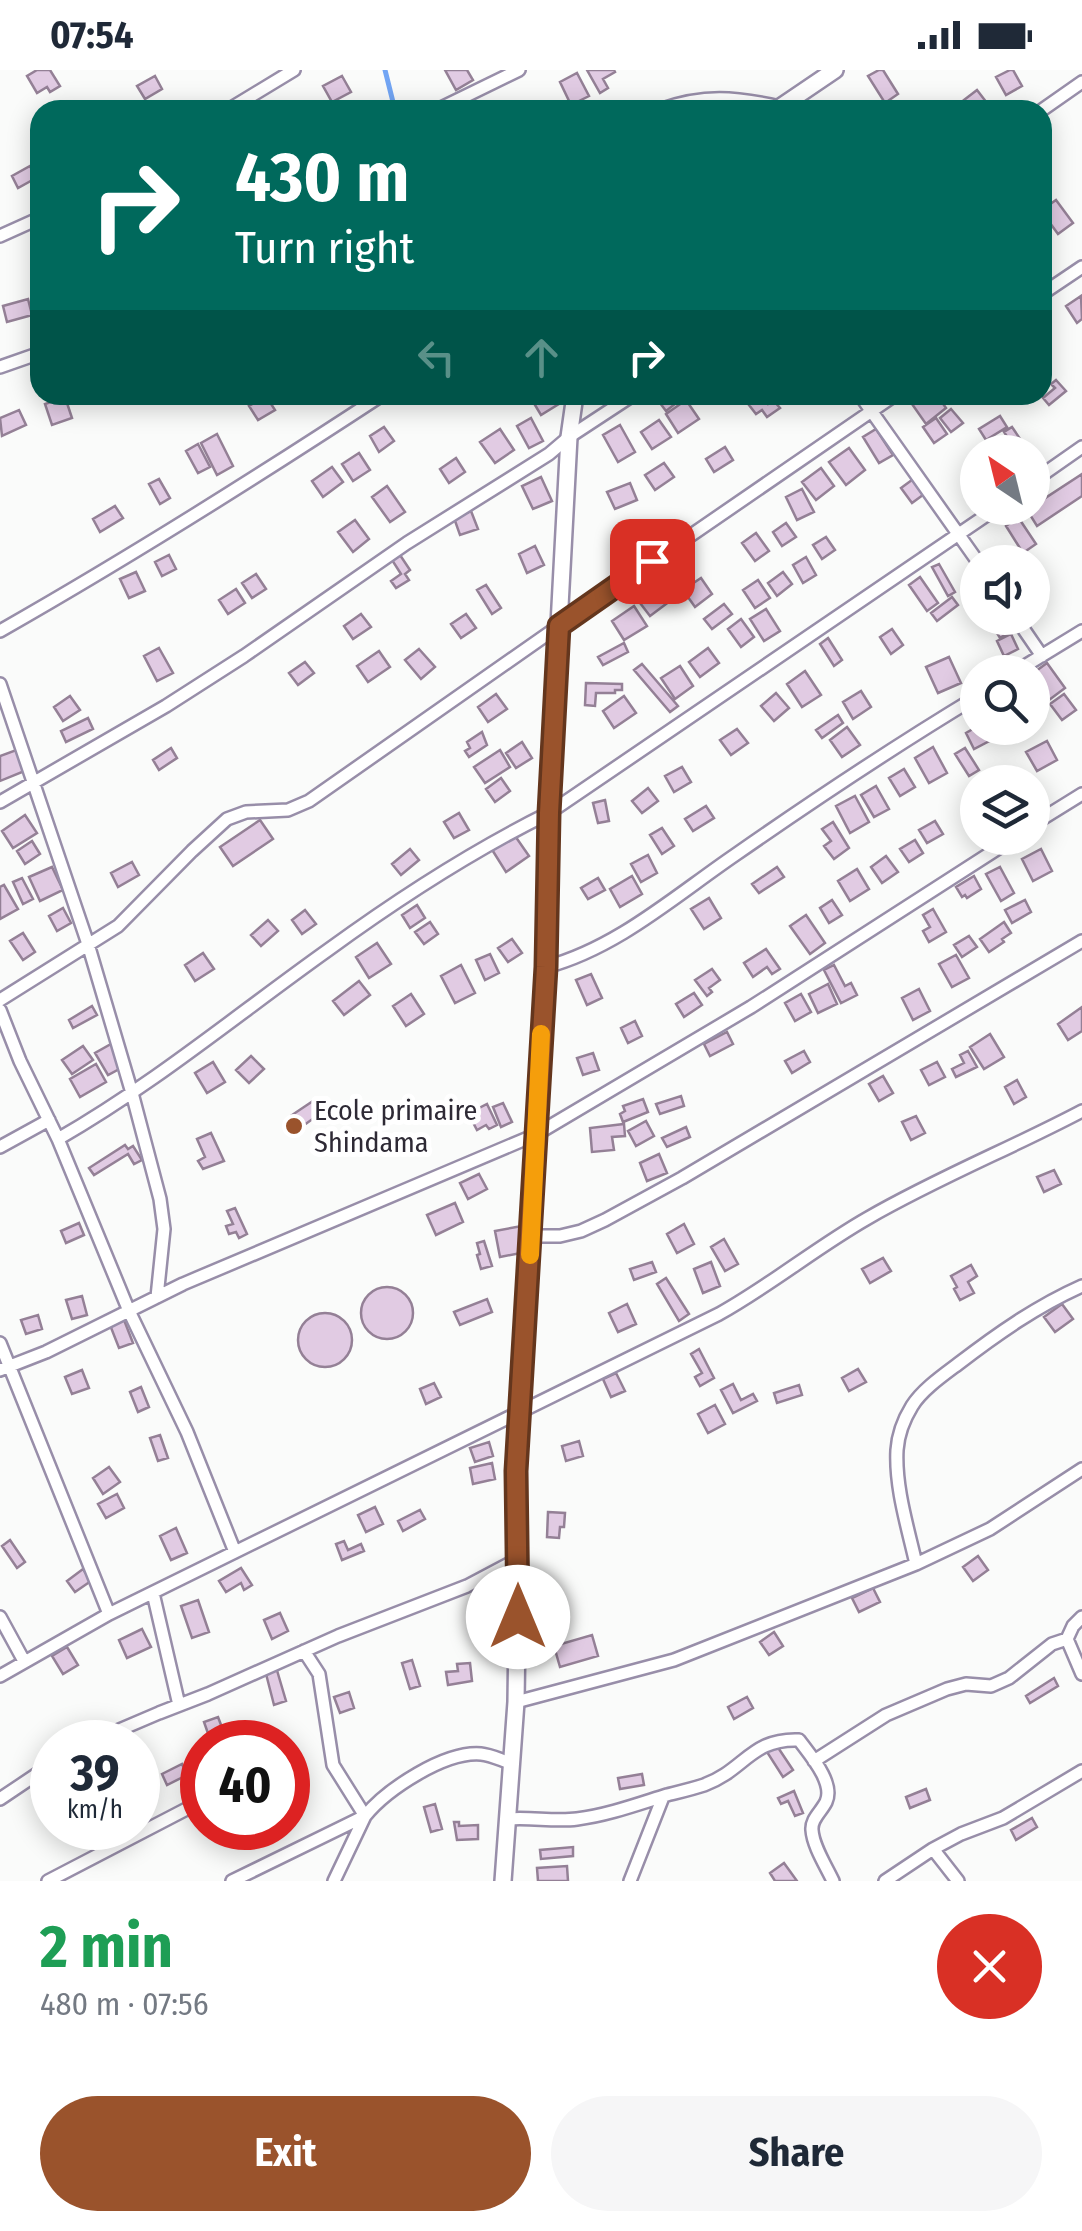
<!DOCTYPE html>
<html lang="en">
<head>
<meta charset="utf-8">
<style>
	body { margin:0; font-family:"Fira Sans Condensed",sans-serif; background:#f6f6f7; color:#1f2937; height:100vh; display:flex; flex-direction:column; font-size:38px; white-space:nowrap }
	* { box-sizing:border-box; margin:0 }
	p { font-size:32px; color:#747a83 }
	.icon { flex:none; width:55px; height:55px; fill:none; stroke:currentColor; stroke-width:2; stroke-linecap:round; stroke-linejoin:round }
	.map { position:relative; height:1811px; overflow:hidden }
	.panel { display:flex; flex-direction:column; background:#fff; flex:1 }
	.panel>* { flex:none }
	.banner { position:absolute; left:30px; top:30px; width:1022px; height:305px; border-radius:30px; box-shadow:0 5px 25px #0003; background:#00695c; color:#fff; overflow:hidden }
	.needle { width:65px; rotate:325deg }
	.controls { position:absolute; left:960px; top:365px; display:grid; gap:20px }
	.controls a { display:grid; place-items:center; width:90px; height:90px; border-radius:50%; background:#fff; box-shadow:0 5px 25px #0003; font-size:50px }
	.speed { position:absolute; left:30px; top:1650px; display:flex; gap:20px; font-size:50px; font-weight:700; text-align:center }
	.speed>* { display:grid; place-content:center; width:130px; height:130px; border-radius:50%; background:#fff; box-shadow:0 5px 25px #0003; line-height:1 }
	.speed small { font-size:25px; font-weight:400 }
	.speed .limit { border:15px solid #d22; background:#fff; color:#111 }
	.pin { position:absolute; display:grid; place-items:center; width:85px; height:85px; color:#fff; margin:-42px; border-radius:20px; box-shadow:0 5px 15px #0006 }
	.me { position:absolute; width:110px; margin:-55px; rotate:0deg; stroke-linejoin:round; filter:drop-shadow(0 0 8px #0008) }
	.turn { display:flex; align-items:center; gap:35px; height:210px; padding:0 40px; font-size:45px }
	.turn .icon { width:130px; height:130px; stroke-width:2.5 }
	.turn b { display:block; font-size:70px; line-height:85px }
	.lanes { display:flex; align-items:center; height:95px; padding:0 40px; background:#0003; justify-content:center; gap:50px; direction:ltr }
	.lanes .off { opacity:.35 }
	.round { display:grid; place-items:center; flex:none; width:105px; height:105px; border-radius:52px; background:#f6f6f7 }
	.summary { display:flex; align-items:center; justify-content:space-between; height:170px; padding:0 40px }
	h1 { font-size:60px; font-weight:700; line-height:75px; color:#1e9e55 }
	.cta { display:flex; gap:20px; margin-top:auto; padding:20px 40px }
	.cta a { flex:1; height:115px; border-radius:60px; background:#9a532c; color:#fff; font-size:40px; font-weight:700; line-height:115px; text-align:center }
	.cta a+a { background:#f6f6f7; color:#1f2937 }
	.status { display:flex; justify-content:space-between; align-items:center; height:70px; padding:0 50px; background:#fff; direction:ltr }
	.status svg { height:28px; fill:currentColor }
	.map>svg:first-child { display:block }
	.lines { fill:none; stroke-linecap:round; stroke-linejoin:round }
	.stream { stroke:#72a5f4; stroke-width:5 }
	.building { fill:#e1cbe3; stroke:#948096; stroke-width:2.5 }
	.minor-casing { stroke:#988ea9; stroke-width:16 }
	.tertiary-casing { stroke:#988ea9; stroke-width:20 }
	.minor { stroke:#fff; stroke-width:11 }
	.tertiary { stroke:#fff; stroke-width:15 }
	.route-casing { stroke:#64361d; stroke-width:25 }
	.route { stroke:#9a532c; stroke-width:18 }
	.slow { stroke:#f59e0b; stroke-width:18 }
	.poi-dot { fill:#9a532c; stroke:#fff; stroke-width:4 }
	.labels { text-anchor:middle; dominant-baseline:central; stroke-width:10; stroke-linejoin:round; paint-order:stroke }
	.poi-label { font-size:28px; fill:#2e2a35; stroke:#fff; text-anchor:start }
</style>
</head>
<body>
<div class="status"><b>07:54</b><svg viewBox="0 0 49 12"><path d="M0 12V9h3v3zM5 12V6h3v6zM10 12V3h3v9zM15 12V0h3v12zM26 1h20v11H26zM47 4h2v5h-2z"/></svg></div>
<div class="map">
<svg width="1082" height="1811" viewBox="0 0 1082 1811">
	<rect width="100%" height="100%" fill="#fafbfa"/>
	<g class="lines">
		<path class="stream" d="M385,0L395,40"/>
	</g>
	<path class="building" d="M37,0H50L60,16L50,22L47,17L37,23L27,6Z
		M445,0H467L473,10L456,20Z
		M587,0H614L615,2L603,9L608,18L600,23Z
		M879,0H883L898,24L885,33L868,6Z
		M1010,0H1013L1022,16L1006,25L996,7Z
		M577,3L589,26L571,35L560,12Z
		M155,6L162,19L145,29L137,16Z
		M342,6L351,22L332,32L323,16Z
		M977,20L987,33L978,40H972L964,30Z
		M30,96L36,108L18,118L12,106Z
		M1056,130L1073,153L1058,164L1042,142V140Z
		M1081,226L1082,249L1077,253L1066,236Z
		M28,229L32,245L7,252L3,236Z
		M1056,310L1066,321L1049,335L1043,328L1055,318L1051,314Z
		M529,325H558L562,332L541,345Z
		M654,325H683L684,327L666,341Z
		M923,325H937L946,338L926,354L912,334Z
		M266,326L275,340L258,350L249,336Z
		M762,326L768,334L773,330L780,338L767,347L762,340L756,344L749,335Z
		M65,327L72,348L52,355L45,334Z
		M686,330L699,349L678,363L666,344Z
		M951,339L963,353L951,362L940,348Z
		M19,340L26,355L2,366L0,348Z
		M1000,346L1007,357L986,370L979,359Z
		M531,348L543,371L529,378L517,356Z
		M936,348L947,364L934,373L923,357Z
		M659,350L671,367L652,379L641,362Z
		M620,355L635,382L618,392L603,365Z
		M384,357L394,371L379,382L370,366Z
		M1012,357L1029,382H1017L1004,362Z
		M500,359L514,380L495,393L480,372Z
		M876,359L893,385L879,393L863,367Z
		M217,364L233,396L217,405L201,373Z
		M198,374L210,397L198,403L186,381Z
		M725,377L733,390L714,402L706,389Z
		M849,378L865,400L846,415L829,392Z
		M359,383L370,400L353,411L342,394Z
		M456,388L465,402L449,413L440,399Z
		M664,393L674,407L655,420L645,405Z
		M332,397L343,412L323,427L312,411Z
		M821,398L834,416L816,430L802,412Z
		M1082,404V426L1037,456L1027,440Z
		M541,407L552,431L533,439L522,416Z
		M916,407L927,422L912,433L901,418Z
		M159,409L170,428L160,434L149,414Z
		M630,413L637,430L615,439L607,422Z
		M387,416L405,442L390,452L372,427Z
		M802,419L814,442L797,450L786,427Z
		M115,436L123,448L100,462L93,449Z
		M471,441L478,459L460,465L454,448Z
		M1018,447L1036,474L1023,483L1006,456Z
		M355,450L369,469L353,482L338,462Z
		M786,453L796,467L782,476L773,462Z
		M756,463L769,481L755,491L742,473Z
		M826,467L835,480L822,489L813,475Z
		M535,476L544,495L527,503L519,484Z
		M169,485L176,499L162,506L155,492Z
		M400,485L410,500L405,504L409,510L396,518L391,511L401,504L392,490Z
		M806,487L816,505L803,513L793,495Z
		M939,494L955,522L948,526L932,497Z
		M136,502L145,521L129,528L120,509Z
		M783,502L792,514L777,526L768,513Z
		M256,504L266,519L252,528L242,513Z
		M920,507L938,533L927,541L909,515Z
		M701,508L712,524L695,537L683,520Z
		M758,510L770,528L755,538L743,520Z
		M661,511L674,528L650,546L637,529Z
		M486,515L501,538L492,544L477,520Z
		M236,519L245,533L228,544L219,530Z
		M952,527L958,535L937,551L931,543Z
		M724,534L732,544L712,559L704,549Z
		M634,536L647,556L624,570L612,551Z
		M766,539L780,561L764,571L750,549Z
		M361,544L371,557L353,569L344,556Z
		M466,544L476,558L461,568L451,554Z
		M999,548H1009L1016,558L1000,568L991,553Z
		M741,549L754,567L741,577L728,559Z
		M892,559L903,575L891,584L880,567Z
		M1011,564L1018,579L1004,586L997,571Z
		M828,568L842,590L834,596L820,574Z
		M624,573L628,582L603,595L598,587Z
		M159,578L173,603L157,611L144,586Z
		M708,578L719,593L700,607L689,592Z
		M419,579L435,597L421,609L405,590Z
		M379,581L390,597L368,612L357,596Z
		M949,587L961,613L938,623L926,597Z
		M305,592L314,603L298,615L289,603Z
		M1047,593L1065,618L1049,630L1032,607V604Z
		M642,594L678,636L670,642L634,600Z
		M680,596L693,616L675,629L661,608Z
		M805,601L821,625L802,637L787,614Z
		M586,613L622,614V620H615V623H596L595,636L585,635Z
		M861,621L871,637L853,649L843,632Z
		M776,623L789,638L774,651L761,636Z
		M496,624L507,639L488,652L478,637Z
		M1064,624L1076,640L1062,650L1050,634Z
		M70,626L80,640L63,651L54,637Z
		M624,626L636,643L614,658L603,641Z
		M838,645L843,653L822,668L816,660Z
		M88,648L93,659L66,672L61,661Z
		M978,656L992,658L997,667L974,679L966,663Z
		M847,657L860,675L842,687L830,670Z
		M737,659L748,673L731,685L720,670Z
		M482,662L487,675L469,687L465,681L470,678L467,672Z
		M1047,671L1057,690L1037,701L1026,682Z
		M522,672L532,688L516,698L506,683Z
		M933,677L947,703L929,713L915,688Z
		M171,678L177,688L159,700L153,690Z
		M965,678L979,700L969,706L955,684Z
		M19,679L27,700L0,711V686Z
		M500,680L510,697L485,713L474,697Z
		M682,697L691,712L674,722L665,706Z
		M904,699L915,717L900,726L889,708Z
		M501,708L510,721L495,732L486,719Z
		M876,716L889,739L874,747L861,725Z
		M648,718L658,731L642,743L632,731Z
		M855,726L869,752L850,763L836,736Z
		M605,730L609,751L598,753L593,733Z
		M706,736L714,748L693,761L685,749Z
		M459,743L469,760L454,768L444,752Z
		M25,745L37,763L13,778L2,761Z
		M260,750L273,769L233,796L220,777Z
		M935,751L943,764L927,773L919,760Z
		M833,752L849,778L834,789L824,776L831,771L822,759Z
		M662,758L674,776L662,784L650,765Z
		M513,763L529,786L506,802L491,778Z
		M915,770L923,783L909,792L900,779Z
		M32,771L40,784L25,794L17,781Z
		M410,779L419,790L401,805L392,794Z
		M1041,779L1052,801L1033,811L1022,789Z
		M648,785L657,803L641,812L631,794Z
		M886,786L898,802L882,813L871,797Z
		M132,792L139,805L118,817L111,803Z
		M52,797L63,820L40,831L29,807Z
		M777,797L784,807L759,823L752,814Z
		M1000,797L1014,823L1001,831L986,804Z
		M857,799L869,819L850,831L838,811Z
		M632,806L642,824L620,837L610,819Z
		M974,806L981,819L967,828L965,825L962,827L956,817Z
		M22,808L33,829L23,834L13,812Z
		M598,808L605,820L588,829L581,818Z
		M4,815L18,839L0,849V817Z
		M709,828L721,848L704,859L691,839Z
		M832,830L842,845L829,853L820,838Z
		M1025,830L1031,842L1012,853L1005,840Z
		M417,835L425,848L410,858L402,845Z
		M63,838L71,853L57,861L49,846Z
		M933,839L946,862L929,872L923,861L930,857L923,845Z
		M305,840L316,854L302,864L292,850Z
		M806,845L825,873L810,884L790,856Z
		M268,850L278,861L261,876L251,865Z
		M430,852L438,864L424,874L415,862Z
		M1004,852L1011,863L1002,869L1004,872L989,882L980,869Z
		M23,863L35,882L23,890L10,871Z
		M969,866L977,877L962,887L954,875Z
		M512,869L522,883L508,892L498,878Z
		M377,873L391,894L369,908L356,887Z
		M766,879L780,899L772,904L767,897L753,907L744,893Z
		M203,883L214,899L195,911L185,895Z
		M490,884L499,903L485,910L476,890Z
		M956,885L969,908L952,917L939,894Z
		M461,895L475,923L455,933L441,906Z
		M834,895L845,916L851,913L857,925L841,933L824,900Z
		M712,899L720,910L709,918L712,922L707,926L695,910Z
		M591,904L602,928L587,935L576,910Z
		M359,911L370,925L344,945L333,931Z
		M828,914L837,934L818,943L809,924Z
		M919,919L930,941L913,950L902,928Z
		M694,923L702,935L684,947L676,934Z
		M411,924L424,944L406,956L393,936Z
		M801,924L811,942L795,951L785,933Z
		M92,936L97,945L73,958L69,950Z
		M1082,937V961L1068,970L1058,954Z
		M635,951L642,966L628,973L621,958Z
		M727,962L733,974L710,986L704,974Z
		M990,964L1004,987L984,999L970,977Z
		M111,974L123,997L108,1005L95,983Z
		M83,976L93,990L72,1004L62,990Z
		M804,981L810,992L792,1003L785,991Z
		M968,981L977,997L956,1007L952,999L964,993L960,985Z
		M593,983L599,1000L583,1005L577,988Z
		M251,986L264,999L249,1013L236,1000Z
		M213,992L225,1012L207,1023L195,1003Z
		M937,992L945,1007L929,1015L921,1000Z
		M96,994L106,1012L80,1027L70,1009Z
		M883,1006L893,1023L879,1031L869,1014Z
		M1017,1010L1026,1027L1014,1034L1005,1017Z
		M681,1026L684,1036L660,1044L656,1034Z
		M643,1029L648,1042L623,1052L620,1044L625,1041L623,1036Z
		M313,1031L321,1043L300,1058L292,1045Z
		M503,1033L512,1052L501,1057L493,1037Z
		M487,1034L497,1055L489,1059L486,1055L477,1060L466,1039L475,1035L477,1039Z
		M916,1046L925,1063L911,1070L902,1052Z
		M646,1051L654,1066L636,1076L628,1061Z
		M624,1054L625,1066L612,1067L614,1080L592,1082L590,1058Z
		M686,1057L690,1067L667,1077L662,1068Z
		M211,1063L224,1091L203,1099L198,1091L205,1087L197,1069Z
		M125,1075L128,1079L133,1076L142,1090L134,1094L128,1084L94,1105L89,1098Z
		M659,1084L667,1103L647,1111L640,1093Z
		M1054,1100L1061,1114L1044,1122L1037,1107Z
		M479,1104L487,1119L468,1129L460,1113Z
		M455,1133L463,1152L436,1165L427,1145Z
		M235,1138L247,1164L239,1168L236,1162L229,1164L226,1156L233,1154L227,1141Z
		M79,1153L84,1165L66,1173L61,1161Z
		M684,1154L694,1174L677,1183L667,1164Z
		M522,1156L526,1182L500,1187L495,1161Z
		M724,1169L738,1194L725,1201L711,1177Z
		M484,1171L492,1196L481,1199L477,1185L480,1184L477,1173Z
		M883,1188L891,1201L870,1213L862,1199Z
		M652,1192L656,1202L634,1210L630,1199Z
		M711,1192L720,1216L703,1223L694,1199Z
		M971,1195L977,1206L968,1212L974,1223L960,1230L954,1219L957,1217L951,1206Z
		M666,1208L689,1244L679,1251L657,1214Z
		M361 1243a26 26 0 1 1 52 0a26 26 0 1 1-52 0Z
		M82,1226L87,1245L72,1249L66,1230Z
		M487,1229L492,1242L460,1255L454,1242Z
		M627,1234L636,1254L618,1262L609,1243Z
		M1062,1234L1073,1249L1055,1262L1044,1247Z
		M298 1270a27 27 0 1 1 54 0a27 27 0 1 1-54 0Z
		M38,1245L42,1259L26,1264L21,1250Z
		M124,1250L133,1273L119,1278L110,1255Z
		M699,1279L714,1308L700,1316L695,1307L702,1303L691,1284Z
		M858,1299L866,1312L849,1321L842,1308Z
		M82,1300L89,1318L72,1324L65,1307Z
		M616,1303L625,1321L611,1327L603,1309Z
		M434,1313L441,1327L426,1334L420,1319Z
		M733,1314L741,1330L753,1324L757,1331L733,1343L721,1320Z
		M799,1315L802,1325L777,1333L774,1323Z
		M141,1317L149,1337L138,1342L130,1322Z
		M715,1335L725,1354L708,1363L698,1344Z
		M160,1365L168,1388L158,1391L150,1368Z
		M579,1371L583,1386L566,1391L562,1376Z
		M489,1372L493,1386L475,1392L470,1378Z
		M492,1393L495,1409L473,1414L470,1398Z
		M109,1397L120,1412L103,1424L93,1408Z
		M117,1424L124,1438L106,1448L98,1434Z
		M375,1437L383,1454L366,1462L358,1445Z
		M420,1440L425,1449L403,1461L398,1451Z
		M548,1442L565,1443L564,1457H560L559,1468L547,1467Z
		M176,1458L187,1483L171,1490L160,1466Z
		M10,1470L25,1492L17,1498L2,1476Z
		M344,1471L348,1480L361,1474L364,1481L342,1490L336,1474Z
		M978,1486L988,1500L973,1511L963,1497Z
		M241,1498L252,1515L244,1520L241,1513L226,1522L219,1511Z
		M83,1499L91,1511L75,1522L67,1511Z
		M873,1518L880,1532L859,1542L852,1528Z
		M198,1530L209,1562L192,1568L181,1536Z
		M280,1543L288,1561L272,1569L264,1550Z
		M142,1559L151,1577L127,1588L119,1570Z
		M774,1562L783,1576L769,1585L760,1572Z
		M592,1565L598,1586L560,1597L554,1576Z
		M67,1577L78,1595L63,1604L52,1586Z
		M412,1590L420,1616L410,1619L402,1593Z
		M470,1593L472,1611L448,1615L446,1602L458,1601L457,1594Z
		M276,1597L286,1631L274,1635L265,1600Z
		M1054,1608L1058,1616L1030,1633L1026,1626Z
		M349,1622L354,1638L340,1643L334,1627Z
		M747,1627L753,1638L734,1649L728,1637Z
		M218,1647L226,1668L211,1672L204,1652Z
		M777,1676L793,1700L783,1707L767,1682Z
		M182,1694L187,1705L167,1715L162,1704Z
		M642,1704L644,1715L620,1719L618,1708Z
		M926,1719L930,1730L910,1738L906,1727Z
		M794,1721L803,1743L795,1746L788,1731L781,1734L778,1728Z
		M435,1734L442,1759L431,1762L424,1737Z
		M1032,1748L1037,1757L1016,1770L1011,1760Z
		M454,1752H459V1756L478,1755V1769L457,1770Z
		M573,1777V1786L541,1789L540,1780Z
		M784,1793L797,1811H775L770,1803Z
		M567,1796L568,1811H538L537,1798Z"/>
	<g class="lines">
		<g class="minor-casing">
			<path id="minor" d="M228,40L294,0
				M437,40L519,0
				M659,40C704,24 735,27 780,37
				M1042,40L1082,12
				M0,166L40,148
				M1042,224L1082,197
				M0,297L40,283
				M860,325L978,492
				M1032,412L1082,377
				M1016,548L1042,586
				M0,561C130,487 257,407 382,325
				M1015,602L1082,561
				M0,614L88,874L132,1023L160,1129L164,1159L157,1227
				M0,732L166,636L244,586L407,473L549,384L569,367L633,325
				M1032,755L1082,724
				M546,897C617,878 675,826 735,785C814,730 895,676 978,626
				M0,930L118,856L192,781L227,749L246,742L288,740L309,731L559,556L895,325
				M0,940L20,991L58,1069L129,1241L187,1362L235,1482
				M58,1069C154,1014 238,944 328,880C398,829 472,781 549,743L997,438
				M0,1077L49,1050
				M531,1166H560L581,1161L605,1150L682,1108L1082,871
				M0,1273L109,1544
				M0,1300L46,1282L183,1214L535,1065L751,937L1014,768
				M916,1494C908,1458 895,1418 897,1380C898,1365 904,1349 912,1336C922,1320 942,1306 958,1294C997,1264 1037,1236 1082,1216
				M153,1523L179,1635
				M0,1547L24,1591
				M1082,1547L1073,1556L1067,1569L1082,1604
				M0,1606L109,1544L719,1244C771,1215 817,1177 868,1148C937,1108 1012,1078 1082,1041
				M516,1632L674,1590L916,1494L990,1459L1082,1399
				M91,1672L159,1643L208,1624L338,1566L467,1516L518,1489
				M814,1691L886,1645L947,1619L966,1614L991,1616L1009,1608L1052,1574L1067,1569
				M0,1729L52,1694
				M508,1749C531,1747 555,1752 577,1749C608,1745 638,1734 667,1725C679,1722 692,1719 704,1715C745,1700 751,1668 799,1670C810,1685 835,1713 826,1732C821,1742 811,1749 812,1760C813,1776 826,1796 833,1811
				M933,1779L958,1811
				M48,1811L200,1732
				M232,1811L365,1746L333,1695L319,1604L304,1581
				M334,1811L365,1746C387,1719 445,1681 481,1684C491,1685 501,1690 511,1693
				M630,1811L663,1727
				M885,1811L933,1779L961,1764L1003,1748L1082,1701"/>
		</g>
		<g class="tertiary-casing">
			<path id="tertiary" d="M776,40L835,0
				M503,1811L516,1632L518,1489L517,1401L546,897L549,743L569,367L575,325"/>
		</g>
		<use href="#minor" class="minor"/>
		<use href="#tertiary" class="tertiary"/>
	</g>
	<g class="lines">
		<g class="route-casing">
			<path id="route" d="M518,1547L516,1401L546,897L549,743L559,556L652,491"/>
		</g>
		<use href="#route" class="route"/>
		<path class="slow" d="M530,1185L541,964"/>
	</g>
	<circle class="poi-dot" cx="294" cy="1056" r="10"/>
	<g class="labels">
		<g class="poi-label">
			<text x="314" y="1040">Ecole primaire<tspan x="314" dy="32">Shindama</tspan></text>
		</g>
	</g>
</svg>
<div class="controls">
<a><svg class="needle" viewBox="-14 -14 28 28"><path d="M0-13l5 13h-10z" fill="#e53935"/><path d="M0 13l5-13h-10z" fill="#747a83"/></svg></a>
<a><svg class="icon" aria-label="sound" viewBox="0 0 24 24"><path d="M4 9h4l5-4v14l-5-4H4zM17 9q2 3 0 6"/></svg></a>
<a><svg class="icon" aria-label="search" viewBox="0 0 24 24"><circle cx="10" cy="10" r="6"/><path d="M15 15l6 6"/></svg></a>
<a><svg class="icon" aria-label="layers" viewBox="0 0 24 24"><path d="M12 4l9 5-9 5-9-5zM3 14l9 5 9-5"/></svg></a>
</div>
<div class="speed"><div>39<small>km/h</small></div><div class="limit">40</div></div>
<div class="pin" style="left:652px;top:491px;background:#d93025"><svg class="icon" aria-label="arrive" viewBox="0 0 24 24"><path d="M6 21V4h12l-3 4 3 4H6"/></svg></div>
<svg class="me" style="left:518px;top:1547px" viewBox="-20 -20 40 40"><circle r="19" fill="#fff"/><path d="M0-13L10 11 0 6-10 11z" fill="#9a532c"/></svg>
<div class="banner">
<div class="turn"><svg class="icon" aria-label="right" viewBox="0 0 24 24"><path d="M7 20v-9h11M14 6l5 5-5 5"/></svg><div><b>430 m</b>Turn right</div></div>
<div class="lanes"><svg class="icon off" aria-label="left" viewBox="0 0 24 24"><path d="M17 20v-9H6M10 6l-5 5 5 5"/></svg><svg class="icon off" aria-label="ahead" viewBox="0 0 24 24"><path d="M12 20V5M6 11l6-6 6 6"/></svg><svg class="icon" aria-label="right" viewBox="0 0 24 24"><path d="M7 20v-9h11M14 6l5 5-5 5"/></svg></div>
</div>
</div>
<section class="panel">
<div class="summary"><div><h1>2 min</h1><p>480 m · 07:56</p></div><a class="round" style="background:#d93025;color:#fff"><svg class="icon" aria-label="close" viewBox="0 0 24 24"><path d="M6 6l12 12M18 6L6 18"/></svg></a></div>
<div class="cta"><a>Exit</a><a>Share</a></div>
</section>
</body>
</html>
